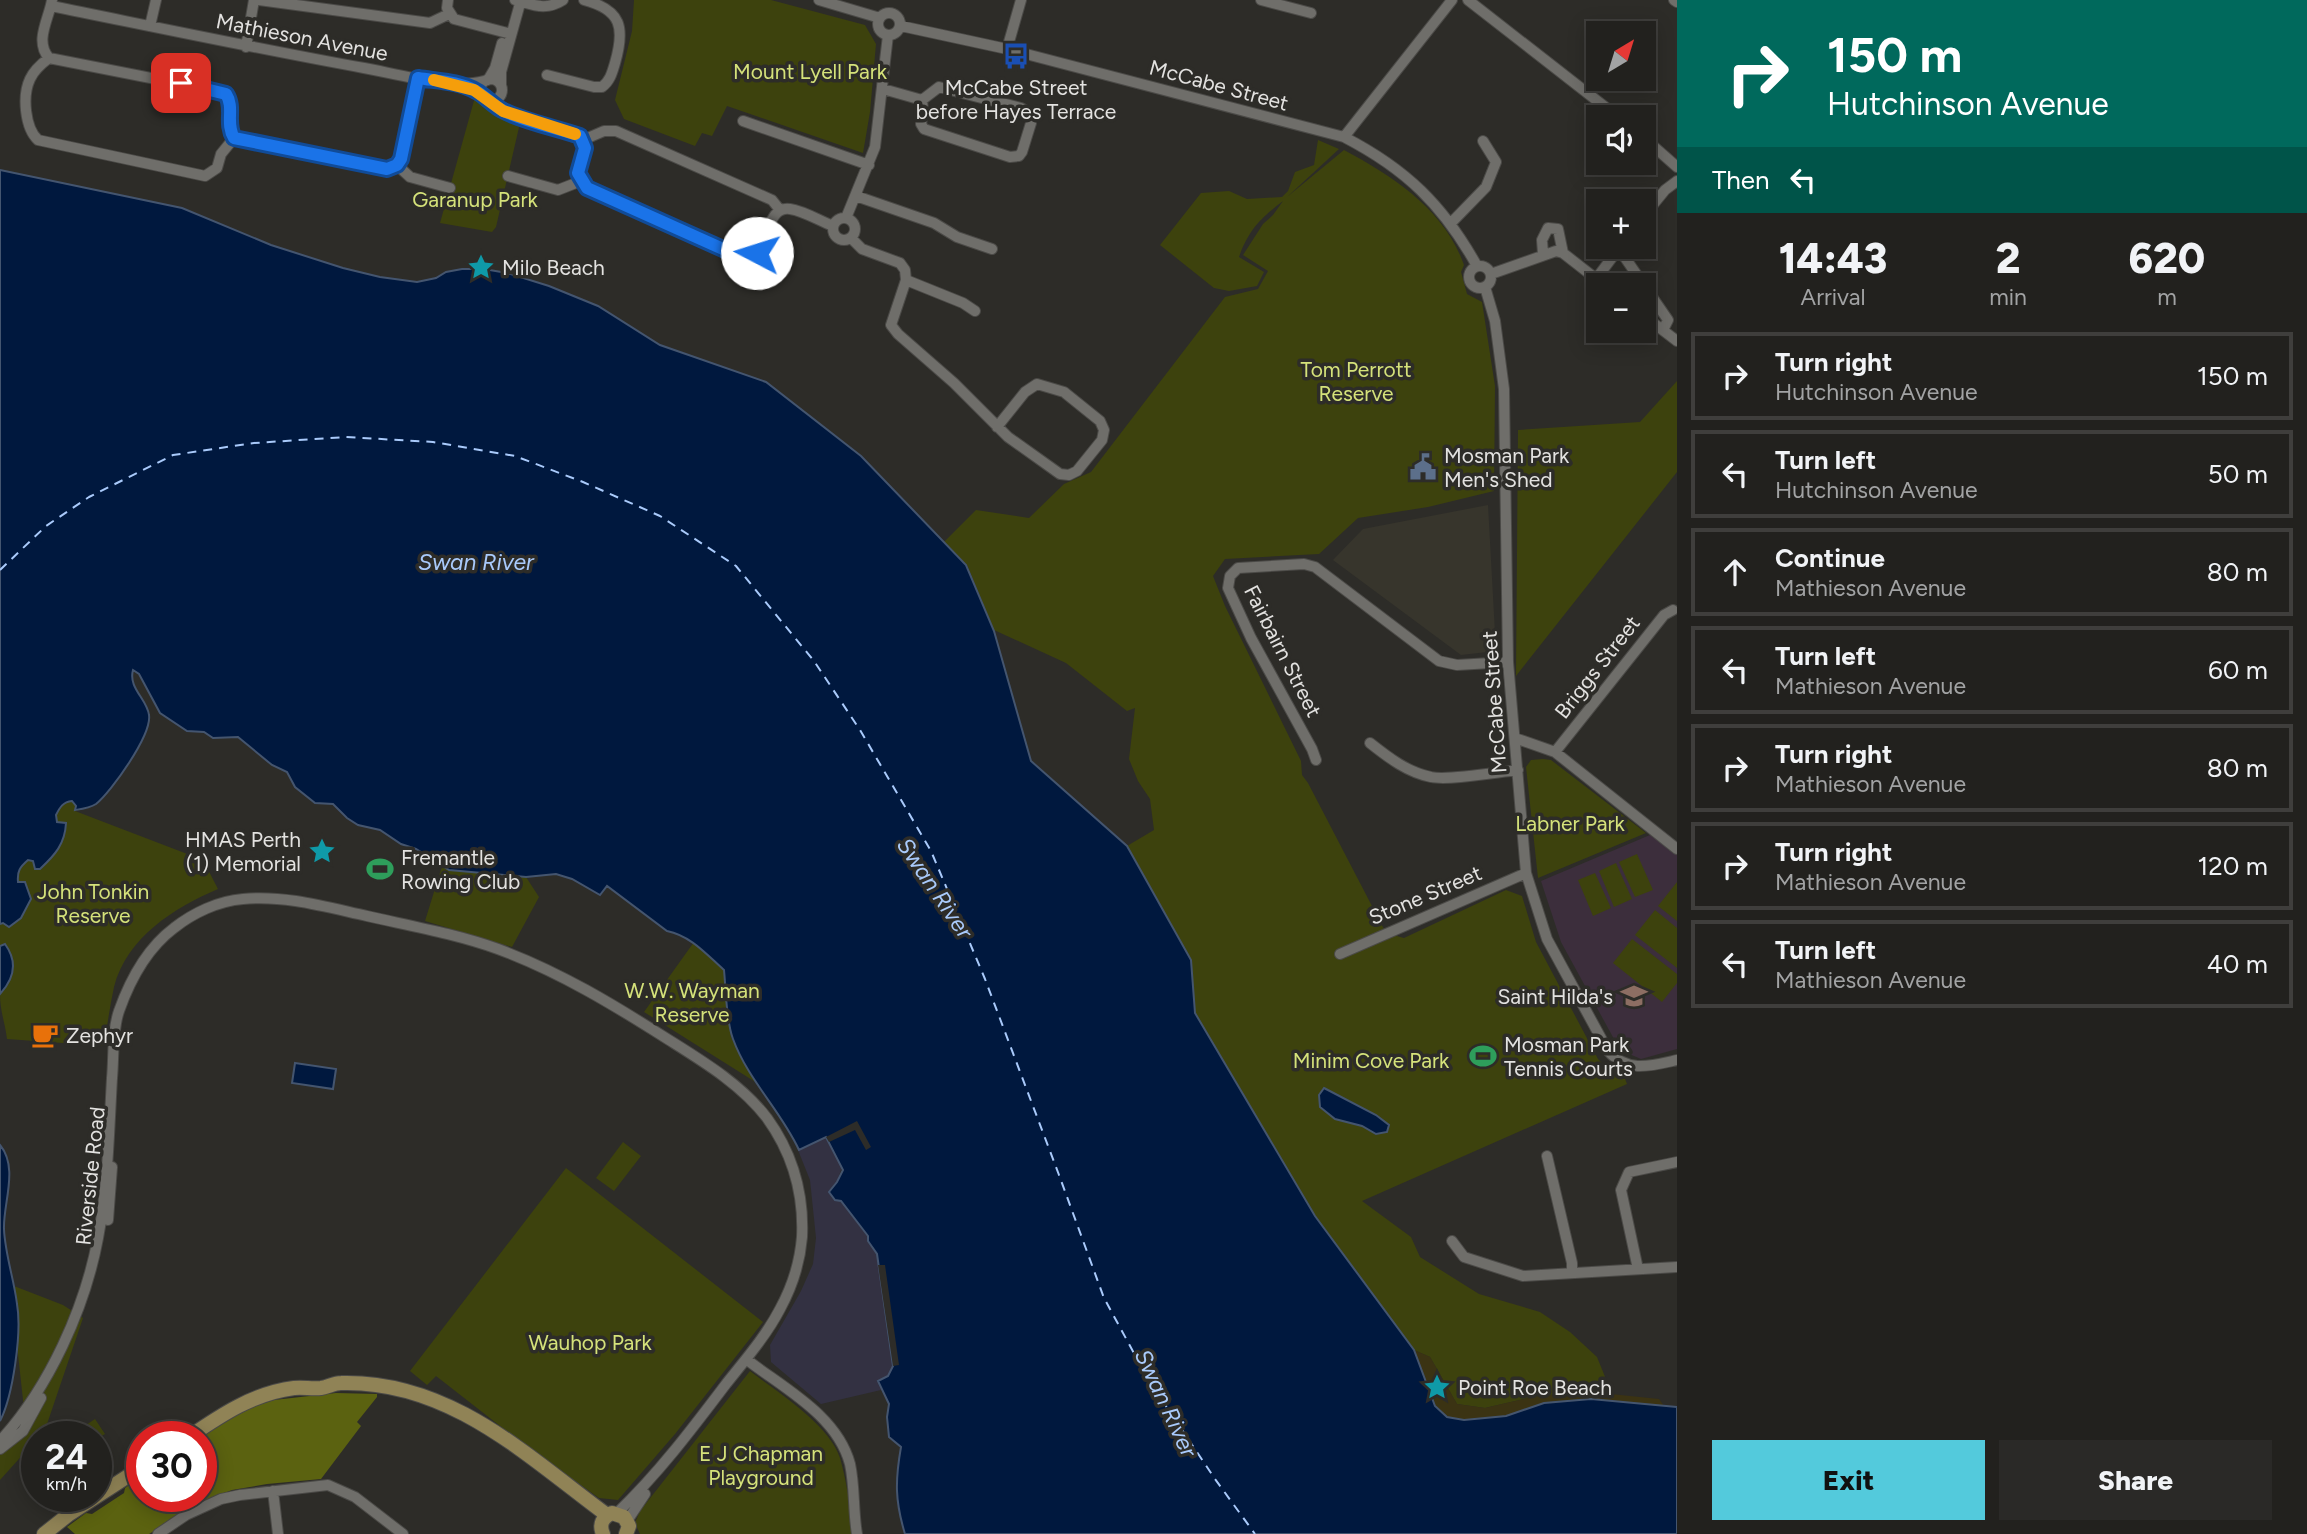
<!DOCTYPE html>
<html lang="en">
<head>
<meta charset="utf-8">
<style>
	body { margin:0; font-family:Figtree,sans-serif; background:#2a2927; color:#f1f3f6; height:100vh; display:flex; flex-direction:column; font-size:26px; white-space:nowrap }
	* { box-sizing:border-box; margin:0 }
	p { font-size:23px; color:#a2a3a4 }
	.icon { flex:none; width:38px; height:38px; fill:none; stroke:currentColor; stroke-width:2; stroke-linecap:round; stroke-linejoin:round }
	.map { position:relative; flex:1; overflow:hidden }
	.panel { display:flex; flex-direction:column; background:#22211e; width:630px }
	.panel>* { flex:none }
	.hud { background:#00695c; color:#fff; overflow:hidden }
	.needle { width:46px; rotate:38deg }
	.fabs { position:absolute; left:1586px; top:21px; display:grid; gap:14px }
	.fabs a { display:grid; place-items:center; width:70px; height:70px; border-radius:0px; background:#22211e; box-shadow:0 4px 18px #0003,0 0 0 2px #3f3e3c; font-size:35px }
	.speed { position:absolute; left:21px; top:1421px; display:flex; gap:14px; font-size:35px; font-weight:700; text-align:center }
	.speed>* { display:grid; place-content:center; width:91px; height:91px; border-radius:50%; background:#22211e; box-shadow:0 4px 18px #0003,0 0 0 2px #3f3e3c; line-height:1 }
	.speed small { font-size:18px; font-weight:400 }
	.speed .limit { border:10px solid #d22; background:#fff; color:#111 }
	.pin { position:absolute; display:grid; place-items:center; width:60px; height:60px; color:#fff; margin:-30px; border-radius:14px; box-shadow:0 4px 10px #0006 }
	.me { position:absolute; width:77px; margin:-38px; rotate:275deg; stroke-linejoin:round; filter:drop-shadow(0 0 5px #0008) }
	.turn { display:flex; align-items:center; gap:24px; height:147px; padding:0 35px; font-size:32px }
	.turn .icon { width:91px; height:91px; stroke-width:2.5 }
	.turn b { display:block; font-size:49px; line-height:60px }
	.then { display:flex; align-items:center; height:66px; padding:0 35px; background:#0003; gap:14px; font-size:26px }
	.eta { display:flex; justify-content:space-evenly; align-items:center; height:119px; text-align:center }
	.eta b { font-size:42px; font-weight:800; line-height:49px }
	.action { display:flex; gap:14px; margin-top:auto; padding:14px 35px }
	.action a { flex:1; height:80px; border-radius:0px; background:#53cadc; color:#111; font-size:28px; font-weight:800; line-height:80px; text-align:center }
	.action a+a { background:#2a2927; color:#f1f3f6 }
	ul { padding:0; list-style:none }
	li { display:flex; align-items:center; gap:21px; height:88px; margin:0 14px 10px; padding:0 21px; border:4px solid #3f3e3c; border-radius:0px }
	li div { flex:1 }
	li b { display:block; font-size:26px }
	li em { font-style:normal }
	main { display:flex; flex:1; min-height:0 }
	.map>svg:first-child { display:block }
	.built { fill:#37352c }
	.industrial { fill:#333142 }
	.education { fill:#3c2e3c }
	.green { fill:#3d420d }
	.forest { fill:#5b6210 }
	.sand { fill:#3b3313 }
	.water { fill:#00183e; stroke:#44556f; stroke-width:2 }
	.pier { fill:#2d2c28 }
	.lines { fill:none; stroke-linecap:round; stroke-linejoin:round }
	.ferry { stroke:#a9cafb; stroke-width:2; stroke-dasharray:9 7; stroke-linecap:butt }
	.minor-casing { stroke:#4b4a47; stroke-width:12 }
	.major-casing { stroke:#4b4a47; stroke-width:16 }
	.minor { stroke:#6f6e6a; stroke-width:10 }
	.major { stroke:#908356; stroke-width:14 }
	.route-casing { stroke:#114b97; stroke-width:18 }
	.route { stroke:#1a73e8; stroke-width:12 }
	.slow { stroke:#f59e0b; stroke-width:12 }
	.labels { text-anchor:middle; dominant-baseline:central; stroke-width:7; stroke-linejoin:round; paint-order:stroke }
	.street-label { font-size:21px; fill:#e3e2e0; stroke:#2d2c28 }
	.park-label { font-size:21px; fill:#d5e27a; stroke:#2d2c28 }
	.poi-label { font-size:21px; fill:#e3e2e0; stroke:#2d2c28; text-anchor:start }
	.water-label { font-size:23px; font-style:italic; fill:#a9cafb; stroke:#2d2c28 }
</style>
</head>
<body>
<main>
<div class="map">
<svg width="1677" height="1534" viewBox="0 0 1677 1534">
	<rect width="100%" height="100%" fill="#2d2c28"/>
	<path class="built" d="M1488,505L1496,651L1461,655L1333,560L1363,529Z"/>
	<path class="industrial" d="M857,1121L837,1182L841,1201L868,1237V1241L877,1254L899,1365L889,1376L879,1381L881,1390L821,1404L771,1362L770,1345L801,1291L813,1264L816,1238L810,1180L798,1150Z"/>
	<path class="education" d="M1650,835L1677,854V1049L1641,1059L1620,1050L1561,942L1541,881Z"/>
	<path class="green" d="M634,0H771L865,25L876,44L870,112L863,153L727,106L712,136L702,133L695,146L624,119L615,100L632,31Z
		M475,97L499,116L520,123L496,227L492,232L440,223Z
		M1318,140L1339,149L1287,197L1344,150C1393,176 1445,210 1464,265L1461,272L1467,294L1482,302L1495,386L1494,491L1428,507L1358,518L1319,554L1225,559L1213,576L1225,606L1301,761L1302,775L1308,783L1386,933L1404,938L1506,890L1522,896L1536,942L1598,1059L1614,1075L1624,1076L1627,1084L1362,1201L1411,1237L1420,1257L1479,1294L1540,1312L1570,1332L1597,1357L1612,1394L1582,1391L1533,1397L1485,1408L1457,1404L1430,1357L1414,1350L1315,1216L1195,1013L1191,960L1127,846L1154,830L1150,799L1138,781L1129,759L1135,708L1127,711L1066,663L994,630L967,565L944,542L976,510L1029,518L1064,484L1091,472L1225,297L1258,289L1268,271L1243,255L1263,224L1273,215L1283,201C1261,218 1249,229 1239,257L1264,272L1257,286L1229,291L1214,288L1160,245L1201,193L1229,191L1247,199L1282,197L1288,191L1295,172L1314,165Z
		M1677,381V472L1516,676L1518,430L1640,422Z
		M1543,759L1551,760L1646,833L1538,878L1526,767L1531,760Z
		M72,801L76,806L75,811L203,860L218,889C174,908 127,937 114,987C110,1006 107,1026 104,1046L7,1039C5,1022 0,1012 0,994L7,986L5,944L0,946V924L3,923L18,882V872L28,860L33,861L57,822L56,814C60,807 63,802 72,801Z
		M1637,854L1653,890L1635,897L1619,862Z
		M1616,863L1632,899L1614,907L1599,871Z
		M442,866L449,870L526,877L539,897L512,947L425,921Z
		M1595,873L1611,908L1593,916L1578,880Z
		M1677,882V921L1658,906Z
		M1655,910L1677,928V968L1635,935Z
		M1632,939L1677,974V983L1662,1002L1613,963Z
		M694,942L724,970L731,1037L746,1067L757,1083L644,1012Z
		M623,1142L641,1156L614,1191L596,1178Z
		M566,1168L763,1322L675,1434L618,1500L599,1498L523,1444L436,1376L427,1385L410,1371Z
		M14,1286L63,1305L83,1318L45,1430L0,1480V1450L24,1409L17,1345L18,1307Z
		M750,1371C777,1392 829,1424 840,1458C847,1482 850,1509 855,1534H640L635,1523L640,1511Z
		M95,1419L105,1434L96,1439V1437H68Z"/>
	<path class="forest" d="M336,1393L377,1394V1397L357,1422L361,1426L321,1479L267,1484L232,1490L201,1502L149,1534H75L67,1527L86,1513L92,1514L124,1493L125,1488L142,1476V1496H201V1437L249,1408L274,1400Z"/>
	<path class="sand" d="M1414,1350L1430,1357L1457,1404L1485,1408L1533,1397L1582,1391L1659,1399L1664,1406L1591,1399L1544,1403L1506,1416L1464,1420L1447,1417L1435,1406Z"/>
	<path class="water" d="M0,170L182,208L271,245L343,268L380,277L417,282L436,278L446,272L462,269H484L507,273L549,286L598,306L660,345L766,382L861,456L966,565L994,631L1031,761L1127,846L1191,960L1195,1013L1315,1216L1414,1350L1435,1406L1447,1417L1464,1420L1506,1416L1544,1403L1591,1399L1677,1407V1534H905C895,1501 895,1481 901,1447L889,1437L887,1417L889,1404L878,1381L888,1376L893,1366L877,1254L868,1241V1236L841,1201L835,1200L829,1192L837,1182L843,1170L826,1137L799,1150C781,1111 748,1080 733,1039C726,1021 726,990 724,970C706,954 691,936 667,931L607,886L600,895L572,879L556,874L526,877L449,870L416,849L401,844L380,830L358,825L347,818L333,804L315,803L295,787L287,772L272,765L238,737L213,738L204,732L187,731L160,713L139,674L133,670C128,688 147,699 149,715C152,735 111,792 96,804C90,808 82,809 75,810L76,806L72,801C63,802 60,807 56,815L57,822L66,823C65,844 55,855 40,869H35L33,861L28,860C20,867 17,871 18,882H25L31,899L21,918L9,927L3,923L0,924Z
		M5,944C18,962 14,979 0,994V946Z
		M295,1063L336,1069L333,1089L292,1083Z
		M1324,1088L1376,1115L1389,1125L1387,1132L1376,1134L1362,1126L1335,1119L1320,1107L1319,1095Z
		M0,1145C19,1168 3,1203 4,1229C5,1254 14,1279 17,1304C22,1332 13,1396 0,1421Z"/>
	<path class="pier" d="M857,1121L871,1147L866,1150L855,1130L829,1142L826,1137Z
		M878,1265H885L899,1365L893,1366Z"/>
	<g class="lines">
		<path class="ferry" d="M0,570L46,526L89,497L173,455L254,443L346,437L433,442L515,456L583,482L660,516L736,566L814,661L860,730L931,851L985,979L1059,1175L1104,1298L1148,1379L1215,1479L1255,1534"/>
		<g class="minor-casing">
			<path id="minor" d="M52,0C49,19 34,41 49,58L222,92L230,100C231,117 223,134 242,141L387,169L397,165L401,159L418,78
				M259,0L430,23L449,14
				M448,0L447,8L454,19L511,34
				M515,0C534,5 546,11 563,0
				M819,0L880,18
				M1261,0L1311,13
				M1468,0L1618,117
				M1674,0L1677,2
				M51,6C155,27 259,49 364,68C397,74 453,90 484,81
				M878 24a11 11 0 1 1 22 0a11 11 0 1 1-22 0Z
				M150,26L156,0
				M901,26L1007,49L1344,137C1406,169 1443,205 1477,266
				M246,47L254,0
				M1007,49L1021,0
				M49,58C41,64 34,70 30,79C22,96 25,128 38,140L205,176L217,168L221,154L234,138
				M547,75L594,87H602C610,81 612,73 615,63C625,28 622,10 584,0
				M480 90a11 11 0 1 1 22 0a11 11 0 1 1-22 0Z
				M488,80L495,68L502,43
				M501,85V72L521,0
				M939,87L1021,108L1030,113L1031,123L1022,152L1019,156L1010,157L924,129L921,124L923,111L922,100Z
				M883,89L922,100
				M492,102L503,111L580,136L585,148L578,173L587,188L743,258C770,254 764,205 790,209C804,211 820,221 833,226
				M743,121L869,165
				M1344,137L1452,0
				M1643,137L1677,167
				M583,140L604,131H616L772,200L780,210
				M397,165L410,177L450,188
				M508,176L558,190L581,181
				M856,196L934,223L957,237L992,249
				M1643,217L1665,190L1677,181
				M846,218L875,147L888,35
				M833 229a11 11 0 1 1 22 0a11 11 0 1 1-22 0Z
				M1450,224L1486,187L1496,162L1483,141
				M851,238L862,249L900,263L905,270L906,280L891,325L898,334L954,383L1008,437L1060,474L1069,475L1077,471L1102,440L1104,430L1100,421L1064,392L1037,384L1025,392L997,427
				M1619,249L1668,320L1663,330
				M1543,254L1542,240L1548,228L1558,229L1563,253
				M1469 277a11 11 0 1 1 22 0a11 11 0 1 1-22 0Z
				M1491,274L1556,251L1563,253L1604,285
				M1596,279L1620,247
				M906,280L963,303L975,311
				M1485,287L1495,321L1504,389L1508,662L1526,873L1547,939L1608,1051C1628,1073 1650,1066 1677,1060
				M1643,315L1677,341
				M1515,738L1555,752L1677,849
				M1370,743C1389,758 1407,772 1431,777C1448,781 1498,772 1518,770
				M1555,752L1664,615L1673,610
				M1316,760L1312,749L1251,638L1228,588L1230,576L1238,568L1304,564L1315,567L1439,661L1457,665L1508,662
				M1340,954L1526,873
				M1547,1156L1572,1263V1273
				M108,1220L112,1167
				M1452,1241L1464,1257L1523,1276L1677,1267
				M1638,1269L1621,1190L1629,1172L1677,1162
				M746,1359C783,1388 837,1415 850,1464C855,1487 853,1511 857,1534
				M0,1441C49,1388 85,1308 98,1238C108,1186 109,1131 112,1078C114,1057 112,1031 119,1011C130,980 146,949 174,928C193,913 218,901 243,899C285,895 326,907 367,916C411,926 456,934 498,949C560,972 614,1005 669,1040C704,1062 742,1085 767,1118C793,1154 804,1193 802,1237C800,1262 792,1287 780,1309C766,1336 745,1360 726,1384C692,1429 658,1474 617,1513
				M0,1449L23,1431L41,1398
				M273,1491L278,1534
				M627,1521L645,1494
				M158,1534L186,1515L221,1499L240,1495L328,1485L355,1497L403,1534"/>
		</g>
		<g class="major-casing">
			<path id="major" d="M189,1437C221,1415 254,1393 294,1388C303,1387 312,1389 321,1388C328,1387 334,1383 341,1383C449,1380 526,1455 607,1515
				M44,1534L68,1515L142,1467
				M603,1534C599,1525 602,1517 612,1513L624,1517L629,1526L626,1534"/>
		</g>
		<use href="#minor" class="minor"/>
		<use href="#major" class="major"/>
	</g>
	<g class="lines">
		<g class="route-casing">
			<path id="route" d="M181,83L226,94C235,108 225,123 234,138L387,169L397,165L401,159L418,78C436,81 459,81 476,91C484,95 493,105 502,110C522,121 557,128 580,136L585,148L578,173L587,188L743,258L751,257L757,253"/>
		</g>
		<use href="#route" class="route"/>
		<path class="slow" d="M434,80L474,90L503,111L575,134"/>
	</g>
	<defs>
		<g id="bus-bare" transform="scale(2.1)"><path d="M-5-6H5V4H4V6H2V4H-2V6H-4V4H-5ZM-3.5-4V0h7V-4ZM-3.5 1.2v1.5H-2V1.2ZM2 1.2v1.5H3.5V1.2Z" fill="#1a4fb4" stroke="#2d2c28" stroke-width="2.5" paint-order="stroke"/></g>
		<g id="sight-bare" transform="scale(2.1)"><path d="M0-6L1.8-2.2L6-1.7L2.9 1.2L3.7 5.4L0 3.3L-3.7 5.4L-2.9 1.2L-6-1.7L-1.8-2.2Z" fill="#0f9aa8" stroke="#2d2c28" stroke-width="2.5" paint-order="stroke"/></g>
		<g id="civic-bare" transform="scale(2.1)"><path d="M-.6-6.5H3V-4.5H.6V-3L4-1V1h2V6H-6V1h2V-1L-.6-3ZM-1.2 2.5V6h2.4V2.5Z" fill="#5c6f8a" stroke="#2d2c28" stroke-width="2.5" paint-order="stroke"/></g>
		<g id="stadium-bare" transform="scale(2.1)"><path d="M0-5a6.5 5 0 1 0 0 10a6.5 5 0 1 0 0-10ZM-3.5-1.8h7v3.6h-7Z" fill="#2e9e5b" stroke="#2d2c28" stroke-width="2.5" paint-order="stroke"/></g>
		<g id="school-bare" transform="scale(2.1)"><path d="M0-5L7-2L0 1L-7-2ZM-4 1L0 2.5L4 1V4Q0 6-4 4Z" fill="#8d6e63" stroke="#2d2c28" stroke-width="2.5" paint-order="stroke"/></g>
		<g id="cafe-bare" transform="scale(2.1)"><path d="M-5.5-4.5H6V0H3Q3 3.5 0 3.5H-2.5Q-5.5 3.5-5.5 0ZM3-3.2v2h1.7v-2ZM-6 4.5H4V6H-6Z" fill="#e8710a" stroke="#2d2c28" stroke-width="2.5" paint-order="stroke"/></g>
	</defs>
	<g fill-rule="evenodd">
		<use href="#bus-bare" x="1016" y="56"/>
		<use href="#sight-bare" x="481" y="267"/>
		<use href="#civic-bare" x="1423" y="467"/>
		<use href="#sight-bare" x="322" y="851"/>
		<use href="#stadium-bare" x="380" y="869"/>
		<use href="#school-bare" x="1634" y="996"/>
		<use href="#cafe-bare" x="45" y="1035"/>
		<use href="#stadium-bare" x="1483" y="1056"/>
		<use href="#sight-bare" x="1437" y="1387"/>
	</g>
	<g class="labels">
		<g class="street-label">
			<text transform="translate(302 37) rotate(11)">Mathieson Avenue</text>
			<text transform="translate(1219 85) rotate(15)">McCabe Street</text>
			<text transform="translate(1283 651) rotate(63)">Fairbairn Street</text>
			<text transform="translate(1597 667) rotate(-52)">Briggs Street</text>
			<text transform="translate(1494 702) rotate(-94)">McCabe Street</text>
			<text transform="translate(1425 895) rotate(-23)">Stone Street</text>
			<text transform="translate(90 1176) rotate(-84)">Riverside Road</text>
		</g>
		<g class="park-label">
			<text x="810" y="71">Mount Lyell Park</text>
			<text x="475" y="199">Garanup Park</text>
			<text x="1356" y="369">Tom Perrott<tspan x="1356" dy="24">Reserve</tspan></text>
			<text x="1570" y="823">Labner Park</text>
			<text x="93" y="891">John Tonkin<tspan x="93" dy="24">Reserve</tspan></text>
			<text x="692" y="990">W.W. Wayman<tspan x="692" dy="24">Reserve</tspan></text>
			<text x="1371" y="1060">Minim Cove Park</text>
			<text x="590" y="1342">Wauhop Park</text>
			<text x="761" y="1453">E J Chapman<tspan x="761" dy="24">Playground</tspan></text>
		</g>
		<g class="poi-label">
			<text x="1016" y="87" text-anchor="middle">McCabe Street<tspan x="1016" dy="24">before Hayes Terrace</tspan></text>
			<text x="502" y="267">Milo Beach</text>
			<text x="1444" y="455">Mosman Park<tspan x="1444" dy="24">Men's Shed</tspan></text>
			<text x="301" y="839" text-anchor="end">HMAS Perth<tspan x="301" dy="24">(1) Memorial</tspan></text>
			<text x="401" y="857">Fremantle<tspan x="401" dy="24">Rowing Club</tspan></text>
			<text x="1613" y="996" text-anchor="end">Saint Hilda's</text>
			<text x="66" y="1035">Zephyr</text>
			<text x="1504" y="1044">Mosman Park<tspan x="1504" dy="24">Tennis Courts</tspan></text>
			<text x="1458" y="1387">Point Roe Beach</text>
		</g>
		<g class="water-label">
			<text x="476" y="562">Swan River</text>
			<text transform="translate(935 888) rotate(56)">Swan River</text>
			<text transform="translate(1166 1403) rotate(65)">Swan River</text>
		</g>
	</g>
</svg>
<div class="fabs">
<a><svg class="needle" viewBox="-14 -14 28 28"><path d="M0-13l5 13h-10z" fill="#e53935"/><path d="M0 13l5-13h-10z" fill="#a2a3a4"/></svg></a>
<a><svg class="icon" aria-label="sound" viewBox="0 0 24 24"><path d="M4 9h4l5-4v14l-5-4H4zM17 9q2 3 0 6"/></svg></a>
<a>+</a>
<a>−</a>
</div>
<div class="speed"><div>24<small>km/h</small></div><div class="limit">30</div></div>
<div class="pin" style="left:181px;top:83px;background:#d93025"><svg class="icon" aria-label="arrive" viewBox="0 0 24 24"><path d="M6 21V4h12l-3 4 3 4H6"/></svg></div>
<svg class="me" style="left:757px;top:253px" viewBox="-20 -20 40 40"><circle r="19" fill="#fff"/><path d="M0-13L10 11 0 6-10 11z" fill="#1a73e8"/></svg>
</div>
<section class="panel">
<div class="hud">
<div class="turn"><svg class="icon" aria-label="right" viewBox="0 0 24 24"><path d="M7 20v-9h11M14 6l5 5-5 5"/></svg><div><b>150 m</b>Hutchinson Avenue</div></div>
<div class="then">Then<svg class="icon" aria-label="left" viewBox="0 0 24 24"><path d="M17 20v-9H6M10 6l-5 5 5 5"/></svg></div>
</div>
<div class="eta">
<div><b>14:43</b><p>Arrival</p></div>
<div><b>2</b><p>min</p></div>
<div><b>620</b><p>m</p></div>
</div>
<ul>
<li><svg class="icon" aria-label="right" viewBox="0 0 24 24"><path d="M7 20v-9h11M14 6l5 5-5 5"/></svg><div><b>Turn right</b><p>Hutchinson Avenue</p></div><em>150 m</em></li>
<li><svg class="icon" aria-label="left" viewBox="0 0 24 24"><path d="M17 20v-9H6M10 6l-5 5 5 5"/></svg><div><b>Turn left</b><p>Hutchinson Avenue</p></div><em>50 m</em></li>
<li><svg class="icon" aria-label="ahead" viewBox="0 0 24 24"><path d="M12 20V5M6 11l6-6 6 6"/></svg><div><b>Continue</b><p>Mathieson Avenue</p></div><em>80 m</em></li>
<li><svg class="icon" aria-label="left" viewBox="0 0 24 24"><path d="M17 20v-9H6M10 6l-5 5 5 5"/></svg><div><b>Turn left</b><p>Mathieson Avenue</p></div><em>60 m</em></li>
<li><svg class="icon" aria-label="right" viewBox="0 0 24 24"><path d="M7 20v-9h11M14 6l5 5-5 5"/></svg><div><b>Turn right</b><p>Mathieson Avenue</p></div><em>80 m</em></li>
<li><svg class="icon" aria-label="right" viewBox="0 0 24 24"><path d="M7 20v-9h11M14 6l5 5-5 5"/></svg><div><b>Turn right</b><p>Mathieson Avenue</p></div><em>120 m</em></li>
<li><svg class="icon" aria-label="left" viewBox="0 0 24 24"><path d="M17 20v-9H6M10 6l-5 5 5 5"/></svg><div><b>Turn left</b><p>Mathieson Avenue</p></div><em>40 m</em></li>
</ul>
<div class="action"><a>Exit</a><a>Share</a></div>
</section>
</main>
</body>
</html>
